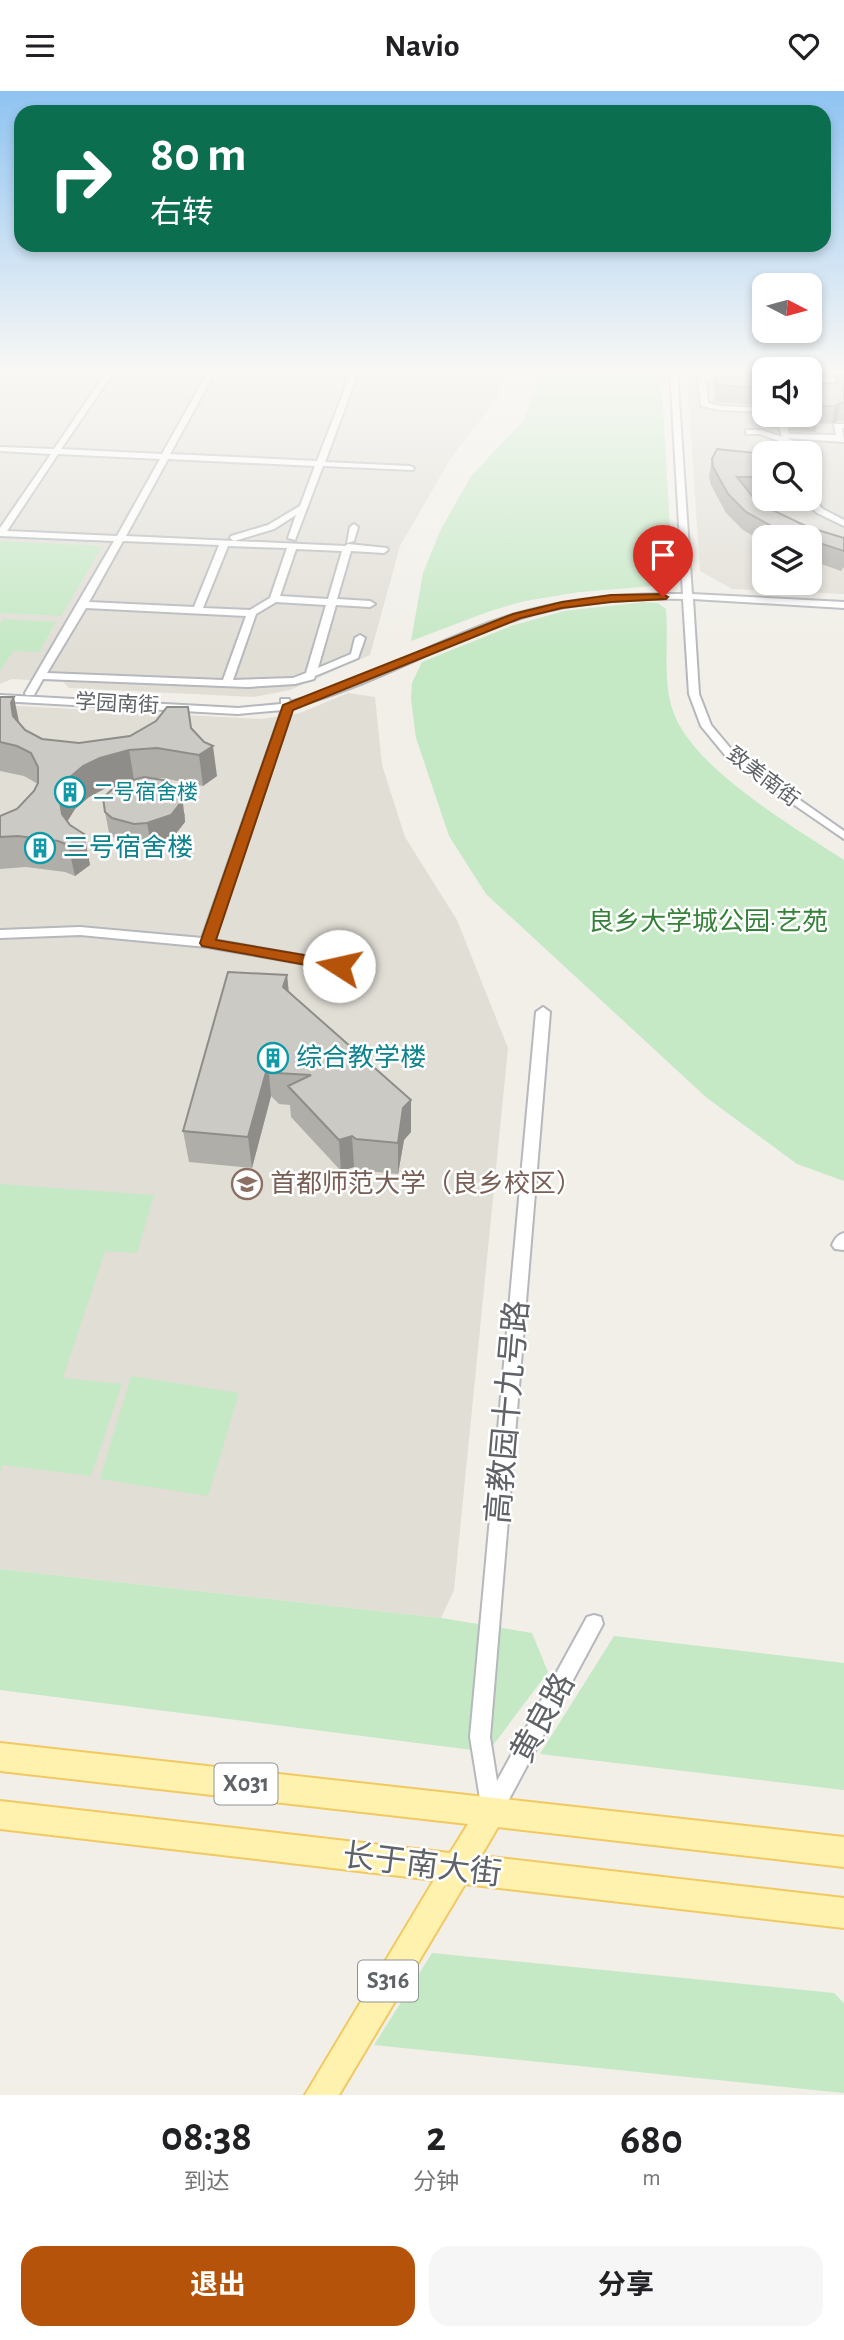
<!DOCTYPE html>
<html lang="zh">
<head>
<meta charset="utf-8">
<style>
	body { margin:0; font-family:"Alegreya Sans","Noto Sans SC",sans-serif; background:#f6f6f6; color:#202124; height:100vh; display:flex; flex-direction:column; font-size:26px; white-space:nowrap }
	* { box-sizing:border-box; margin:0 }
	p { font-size:23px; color:#757577 }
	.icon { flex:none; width:38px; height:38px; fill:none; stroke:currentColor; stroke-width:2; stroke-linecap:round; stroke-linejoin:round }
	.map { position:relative; height:2004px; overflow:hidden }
	.details { display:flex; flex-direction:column; background:#fff; flex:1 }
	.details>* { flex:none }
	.guide { position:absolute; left:14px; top:14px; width:817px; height:147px; border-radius:21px; box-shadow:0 4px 10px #0003; background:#0b6e4f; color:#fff; overflow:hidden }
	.needle { width:46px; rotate:96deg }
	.controls { position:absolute; left:752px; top:182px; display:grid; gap:14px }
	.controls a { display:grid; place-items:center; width:70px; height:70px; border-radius:14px; background:#fff; box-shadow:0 4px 10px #0003; font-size:35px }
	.pin { position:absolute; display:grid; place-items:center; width:60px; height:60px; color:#fff; margin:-72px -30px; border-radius:50% 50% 50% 0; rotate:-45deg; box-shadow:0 0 7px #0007 }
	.pin .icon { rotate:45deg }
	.me { position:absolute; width:77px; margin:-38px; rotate:280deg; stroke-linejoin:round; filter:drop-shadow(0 0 5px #0008) }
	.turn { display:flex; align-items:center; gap:24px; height:147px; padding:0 21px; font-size:32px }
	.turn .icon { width:91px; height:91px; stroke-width:2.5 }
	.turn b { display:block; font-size:49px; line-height:60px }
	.eta { display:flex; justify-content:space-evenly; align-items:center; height:119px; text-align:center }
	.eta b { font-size:42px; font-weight:700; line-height:49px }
	.cta { display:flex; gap:14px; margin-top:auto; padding:14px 21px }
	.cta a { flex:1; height:80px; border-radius:21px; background:#b45309; color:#fff; font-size:28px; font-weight:700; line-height:80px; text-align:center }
	.cta a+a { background:#f6f6f6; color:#202124 }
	header { display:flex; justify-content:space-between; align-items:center; height:91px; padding:0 21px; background:#fff; font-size:32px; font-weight:700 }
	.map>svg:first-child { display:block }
	.education { fill:#e1ded6; fill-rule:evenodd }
	.green { fill:#c5e8c5 }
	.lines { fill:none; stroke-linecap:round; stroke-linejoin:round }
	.minor-casing { stroke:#b5b8bc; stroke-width:4 }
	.major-casing { stroke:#f2c960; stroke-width:4 }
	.minor { fill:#fff; fill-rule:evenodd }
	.major { fill:#fff2af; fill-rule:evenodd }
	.wall { fill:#afaea9 }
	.shaded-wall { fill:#8f8d8a }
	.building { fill:#cccac5; stroke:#8f8d8a; stroke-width:2 }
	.route { fill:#b45309; stroke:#753606; stroke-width:2 }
	.labels { text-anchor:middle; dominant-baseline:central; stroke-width:5; stroke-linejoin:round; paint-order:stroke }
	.far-street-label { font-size:21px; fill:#5f6368; stroke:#fff }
	.far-culture-label { font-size:21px; fill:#0d838f; stroke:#fff; text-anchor:start }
	.shield { fill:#fff; stroke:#8f9295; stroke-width:2 }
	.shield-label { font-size:24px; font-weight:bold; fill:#5f6368 }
	.culture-label { font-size:26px; fill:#0d838f; stroke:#fff; text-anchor:start }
	.park-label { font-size:26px; fill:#348238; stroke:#fff }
	.education-label { font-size:26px; fill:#785e54; stroke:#fff; text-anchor:start }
	.near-street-label { font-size:32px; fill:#5f6368; stroke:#fff }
</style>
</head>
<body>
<header><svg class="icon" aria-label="menu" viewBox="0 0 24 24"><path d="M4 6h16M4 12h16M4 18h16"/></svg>Navio<svg class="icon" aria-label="heart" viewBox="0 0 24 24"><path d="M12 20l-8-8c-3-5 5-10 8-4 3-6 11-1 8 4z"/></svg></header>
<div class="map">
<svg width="844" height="2004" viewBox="0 0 844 2004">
	<rect width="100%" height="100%" fill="#f1efe8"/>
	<path class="education" d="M12,279H501L502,287L498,306L451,367L400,455L370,564L290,599L254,606L69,597L63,591L12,588L0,593V292Z
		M696,281L765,283V324H810V285L844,286V503L732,498L700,480L687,284ZM765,362H810V408H765ZM765,446H810V492H765Z
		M348,602L375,606L382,674L405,746L457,829L508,957L454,1499L441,1527L0,1478V614L262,628L300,622Z"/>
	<path class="green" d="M544,279H647L661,284L673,487L655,495L579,501L525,510L490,520L411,550L423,482L441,438L471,385L523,330Z
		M0,450L102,455L61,525L0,522Z
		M645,511L658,512L666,518C669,550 662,589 673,620C692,677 794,736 844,769V1090L797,1073L707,1007L486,803L449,745L416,647L411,608L412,592L422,571L511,535L564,520Z
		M3,528L56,531L39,561L13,560L0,580V533Z
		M0,1093L154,1104L137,1162L105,1160L63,1287L122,1293L91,1385L3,1374L0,1381Z
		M131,1285L239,1302L208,1405L100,1388Z
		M0,1478L441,1527L532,1542L548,1581L488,1661L0,1599Z
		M614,1545L844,1572V1699L540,1663Z
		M432,1862L834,1902L844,1912V2002L374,1954Z"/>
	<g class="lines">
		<g class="minor-casing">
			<path id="minor" d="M108,279H115L61,358L162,363L209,279H216L170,363L317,370L352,279H359L325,371L410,375L414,377L413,379L323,375L295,449L288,447L296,424L274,438L234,450L230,447L231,445L268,434L300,415L315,375L168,368L126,445L345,455L348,453L387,457L388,459L384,462L351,460L337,508L370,510L375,513L370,516L336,514L318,577L351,563L355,547L360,544L365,547L358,567L315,585L314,588L295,593L248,596L43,588L34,604H26L25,602L114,450L0,445V437L51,363L0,360V356L54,358ZM58,363L160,368L117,445L7,440ZM123,450L219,454L194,516L89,511ZM228,455L287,457L270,507L250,519L203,517ZM296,458L342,460L328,508L280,505ZM276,511L326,514L306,582L293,587L233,589L256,523ZM86,517L246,525L223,589L47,582Z
				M417,279H489L490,280L486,282L421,281Z
				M670,279H677L692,503L844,511V517L693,508L699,603L711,634L737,665L844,740V748L729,669L701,635L689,603L683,508C628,507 571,511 518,528C441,552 371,596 293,616L214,849L339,871L345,875L344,878L339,879L207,856L80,844L0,847V839L80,836L202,847L282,619L238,623L0,610V604L238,617L281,613V608H289L290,611C361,593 425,555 494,530C554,508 619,502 683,503Z
				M712,283L765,284V288L712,287L706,289L708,312L720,315L765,317V321L720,319L701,315L698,288Z
				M810,286L844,288V292L810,290Z
				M763,330L786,331L789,343L836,344L834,333H844V337H842L844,351L786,347L821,360V364H818L760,343H746V339H761L782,346L779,335L760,334L759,332Z
				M810,406L823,418L844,429V435L817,422L803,408Z
				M354,433L358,436L354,450L347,452L350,436Z
				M543,916L550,921L490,1646L497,1690L587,1526L594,1524L601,1526L603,1533L499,1727L492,1730L485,1727L482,1720L470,1646L536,921Z
				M844,1142V1159L835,1158L832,1154C835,1148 837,1144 844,1142Z"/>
		</g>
		<g class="major-casing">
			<path id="major" d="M810,279H844V283L810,282Z
				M0,1652L844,1746V1776L498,1736L481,1765L844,1807V1837L465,1793L339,2004H305L434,1789L0,1738V1710L450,1762L468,1733L0,1680Z"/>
		</g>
		<use href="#minor" class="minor"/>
		<use href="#major" class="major"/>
	</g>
	<path class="wall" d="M715,279H765L764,303H760L758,314L715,311L713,290Z
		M836,284L844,285V330H837L832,333L817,332L816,341L791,340L786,324H810L834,292Z
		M765,363V404H751L768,417L808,436L844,447V476L841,480L810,469V446H765V452L743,439L726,422L711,394L709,386L712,368Z
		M0,606L25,639L42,648L79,652L191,637L217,685L203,695L162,687L153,688L185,723V731L174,745L151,753L138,754L116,748L109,742L105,721L117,694L106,697L89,706L75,718L67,731L70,734L84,743L90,774L75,785L65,781L26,776L0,778V725L17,718L34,700L38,693L24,685L0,680Z
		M287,884L289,901L411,1009V1041L404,1049L398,1083L357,1079L354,1076L341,1080L291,1026L290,1014L279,1013L271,1005L252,1077L189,1071L183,1040Z"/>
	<path class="shaded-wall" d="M840,312L837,330L832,333L835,315Z
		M14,606L20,636L13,625L11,612Z
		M213,655L217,685L203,695L199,664Z
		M129,659L134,689L106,697L89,706L75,718L65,734L59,704L69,687L83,675L100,667Z
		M182,702L185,731L174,745L151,753L147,732Z
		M84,743L90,774L75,785L68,754Z
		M287,884L290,916L283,896Z
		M268,974L271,1005L252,1077L248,1046Z
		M411,1009V1041L404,1049L398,1083V1052L403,1017Z
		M352,1045L354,1076L341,1080L339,1049Z"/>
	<path class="building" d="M716,279H765V286L759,285L761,297L718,294Z
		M836,284L844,285V312H840L835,315H817L819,323H810V292H838Z
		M717,358L765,363V386H737L753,406L768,417L808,436L844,447V460L810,449V446H803L777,438L746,421L728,403L713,376L712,368Z
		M0,606H14L11,612L13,625L25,639L42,648L79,652L130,645L156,630L167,616H188L191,637L204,651L213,655L199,664L157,657L129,659L100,667L83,675L69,687L59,704L62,723L70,734L84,743L68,754L58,750L18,745L0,746V725L17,718L34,700L38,692V676L31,662L17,655L0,651Z
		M144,686L169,690L182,702V710L171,724L147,732L134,733L112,727L105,721L103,707L118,693Z
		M228,881L287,884L283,896L411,1009L403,1017L398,1052L356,1048L352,1045L339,1049L288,995L311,984L276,982L268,974L248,1046L183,1040Z"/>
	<linearGradient id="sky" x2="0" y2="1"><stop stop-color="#8fc3f1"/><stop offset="0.5" stop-color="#f9f8f5"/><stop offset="1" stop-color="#f9f8f5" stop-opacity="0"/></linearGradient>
	<rect width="844" height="559" fill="url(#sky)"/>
	<path class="route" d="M663,503L668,506L666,508L611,511L562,517L521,527L293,619L216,849L339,870L346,875L339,880L202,855L200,852L283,614L513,523L562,511L611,504Z"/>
	<defs>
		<g id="building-ring" transform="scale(1.575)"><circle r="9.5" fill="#fff" stroke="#0f9aa8" stroke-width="1.5"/><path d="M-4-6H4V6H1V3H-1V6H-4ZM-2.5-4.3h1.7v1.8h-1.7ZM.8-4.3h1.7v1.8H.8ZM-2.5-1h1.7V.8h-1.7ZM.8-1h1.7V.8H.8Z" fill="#0f9aa8"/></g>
		<g id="university-ring" transform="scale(1.575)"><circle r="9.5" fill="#fff" stroke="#8d6e63" stroke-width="1.5"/><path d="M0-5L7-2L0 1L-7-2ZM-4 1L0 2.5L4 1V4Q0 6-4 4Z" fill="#8d6e63"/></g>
	</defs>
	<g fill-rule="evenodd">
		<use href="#building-ring" x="70" y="701"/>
		<use href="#building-ring" x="40" y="757"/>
		<use href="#building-ring" x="273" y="967"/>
		<use href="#university-ring" x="247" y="1093"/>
	</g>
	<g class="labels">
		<g class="far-street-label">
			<text transform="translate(117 613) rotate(3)">学园南街</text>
			<text transform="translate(763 686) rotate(37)">致美南街</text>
		</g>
		<g class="far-culture-label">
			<text x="93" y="701">二号宿舍楼</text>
		</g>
		<g class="shield">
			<rect x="214.5" y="1672.5" width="63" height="41" rx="5"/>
			<rect x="358" y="1869.5" width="60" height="41" rx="5"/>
		</g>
		<g class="shield-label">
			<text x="246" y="1693">X031</text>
			<text x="388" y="1890">S316</text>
		</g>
		<g class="culture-label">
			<text x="63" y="757">三号宿舍楼</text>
			<text x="296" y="967">综合教学楼</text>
		</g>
		<g class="park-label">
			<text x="708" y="831">良乡大学城公园·艺苑</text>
		</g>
		<g class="education-label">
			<text x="270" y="1093">首都师范大学（良乡校区）</text>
		</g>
		<g class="near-street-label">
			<text transform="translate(508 1321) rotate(-85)">高教园十九号路</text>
			<text transform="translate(543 1627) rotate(-61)">黄良路</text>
			<text transform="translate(422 1774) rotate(7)">长于南大街</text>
		</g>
	</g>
</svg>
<div class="controls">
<a><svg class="needle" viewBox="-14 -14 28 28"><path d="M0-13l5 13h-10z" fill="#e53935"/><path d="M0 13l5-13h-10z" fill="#757577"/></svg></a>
<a><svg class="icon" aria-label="sound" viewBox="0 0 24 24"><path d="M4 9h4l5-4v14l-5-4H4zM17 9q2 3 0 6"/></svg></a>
<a><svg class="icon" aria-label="search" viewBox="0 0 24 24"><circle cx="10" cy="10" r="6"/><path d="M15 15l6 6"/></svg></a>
<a><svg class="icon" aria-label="layers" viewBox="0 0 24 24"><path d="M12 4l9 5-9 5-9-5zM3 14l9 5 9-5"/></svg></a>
</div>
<div class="pin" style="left:663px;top:506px;background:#d93025"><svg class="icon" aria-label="arrive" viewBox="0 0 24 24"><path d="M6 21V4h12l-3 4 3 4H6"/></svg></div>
<svg class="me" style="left:339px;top:875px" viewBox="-20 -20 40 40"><circle r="19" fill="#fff"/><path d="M0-13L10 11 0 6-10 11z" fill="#b45309"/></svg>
<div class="guide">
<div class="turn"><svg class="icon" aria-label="right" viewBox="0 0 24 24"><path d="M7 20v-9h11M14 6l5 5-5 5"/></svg><div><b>80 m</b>右转</div></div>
</div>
</div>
<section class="details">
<div class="eta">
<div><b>08:38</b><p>到达</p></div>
<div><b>2</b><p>分钟</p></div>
<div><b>680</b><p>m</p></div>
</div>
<div class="cta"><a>退出</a><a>分享</a></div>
</section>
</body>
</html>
